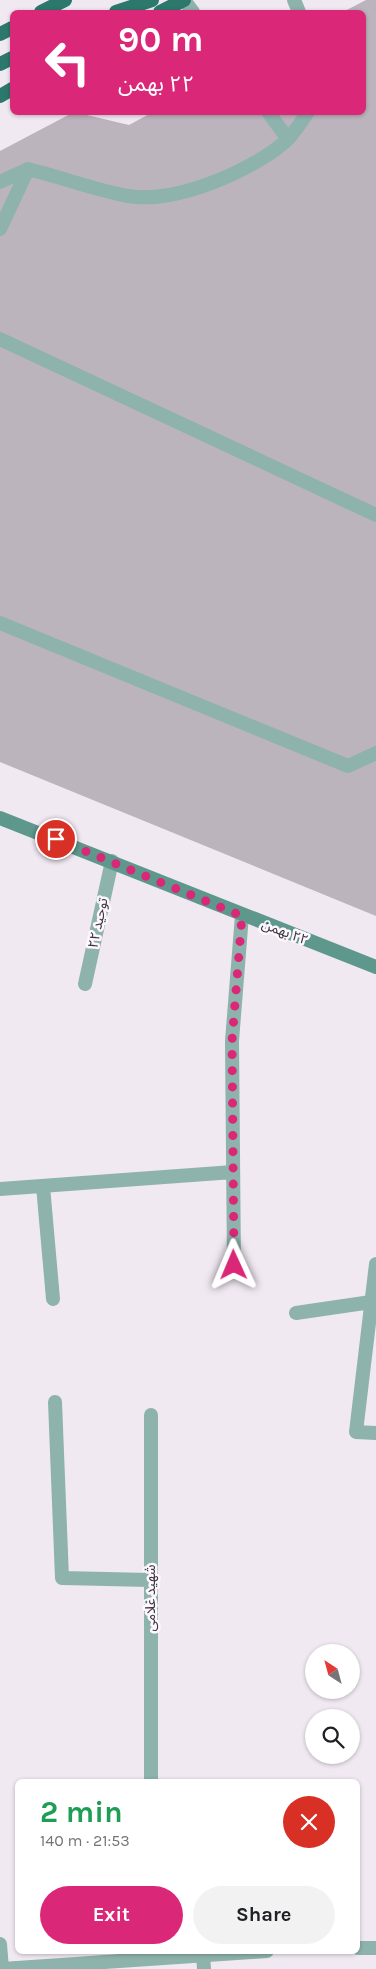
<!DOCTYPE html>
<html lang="en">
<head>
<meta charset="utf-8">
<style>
	body { margin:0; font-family:Karla,"Noto Sans Arabic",sans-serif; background:#f2f2f2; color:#202124; height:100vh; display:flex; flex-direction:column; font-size:19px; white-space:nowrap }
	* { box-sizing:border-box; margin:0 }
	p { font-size:16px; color:#757577 }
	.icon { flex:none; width:28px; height:28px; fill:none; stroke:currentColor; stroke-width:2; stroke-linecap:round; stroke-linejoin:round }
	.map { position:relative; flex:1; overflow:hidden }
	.panel { position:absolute; left:15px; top:1779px; width:345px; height:175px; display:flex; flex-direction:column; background:#fff; border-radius:8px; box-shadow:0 1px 4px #0004 }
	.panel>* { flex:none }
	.top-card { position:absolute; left:10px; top:10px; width:356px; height:105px; border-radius:8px; box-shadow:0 1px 4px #0004; background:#db2777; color:#fff; overflow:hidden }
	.needle { width:32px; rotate:324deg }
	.tools { position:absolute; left:305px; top:1644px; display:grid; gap:10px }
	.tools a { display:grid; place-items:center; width:55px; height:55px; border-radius:50%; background:#fff; box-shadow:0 1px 4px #0004; font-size:25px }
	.pin { position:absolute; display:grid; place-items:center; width:42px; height:42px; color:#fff; margin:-21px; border:2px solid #fff; border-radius:50%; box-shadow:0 1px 5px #0007 }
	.me { position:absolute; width:55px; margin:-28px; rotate:359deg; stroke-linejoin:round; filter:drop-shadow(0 0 4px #0008) }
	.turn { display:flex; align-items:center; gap:18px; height:105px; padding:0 25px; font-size:22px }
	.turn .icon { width:65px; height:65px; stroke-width:2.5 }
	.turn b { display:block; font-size:35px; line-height:42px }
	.round { display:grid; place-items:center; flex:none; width:52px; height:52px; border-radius:26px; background:#f2f2f2 }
	.headline { display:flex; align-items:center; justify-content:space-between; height:85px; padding:0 25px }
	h1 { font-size:30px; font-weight:700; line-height:38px; color:#1e9e55 }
	.button { display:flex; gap:10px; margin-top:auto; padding:10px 25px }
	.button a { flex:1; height:58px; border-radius:30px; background:#db2777; color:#fff; font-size:20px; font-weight:700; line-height:58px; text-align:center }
	.button a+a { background:#f2f2f2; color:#202124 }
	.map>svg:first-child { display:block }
	.building { fill:#bcb4bc }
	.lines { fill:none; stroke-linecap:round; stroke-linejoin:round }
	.service { stroke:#8eb3ac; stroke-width:14 }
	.minor { stroke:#8eb3ac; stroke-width:14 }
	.tertiary { stroke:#8eb3ac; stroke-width:14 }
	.secondary { stroke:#5e978c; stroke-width:14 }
	.trunk { stroke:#2c786c; stroke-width:14 }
	.route { stroke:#db2777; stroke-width:9; stroke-dasharray:0 16.2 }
	.labels { text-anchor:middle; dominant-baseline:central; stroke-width:5; stroke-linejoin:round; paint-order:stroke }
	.street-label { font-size:14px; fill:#3a373b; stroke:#fef7ff }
</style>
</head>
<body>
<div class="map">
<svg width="376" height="1969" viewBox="0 0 376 1969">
	<rect width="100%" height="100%" fill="#f1e9f2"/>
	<path class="building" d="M366,0H376V916L0,762V151L74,112L129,125L153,112H364V12H343Z"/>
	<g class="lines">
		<path class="service" d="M184,0L193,12
			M294,0L299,12
			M268,112L288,139
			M0,182L28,169C61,177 94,190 128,196C175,204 253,171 287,140C295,132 302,121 308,112
			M0,229L28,169
			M0,339L376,515
			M0,623L348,766L376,753"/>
		<path class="minor" d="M85,984L112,861
			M43,1186L53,1299
			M0,1189L233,1172
			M376,1264L356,1432L376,1433
			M234,1265L232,1041L242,915
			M296,1313L371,1302
			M55,1402L62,1578L150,1580
			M151,1781V1415
			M0,1944L2,1969
			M203,1955L204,1969"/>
		<path class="tertiary" d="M358,1948H376
			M2,1969L267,1951"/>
		<path class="secondary" d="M0,818L376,967"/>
		<path class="trunk" d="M41,12L65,0
			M116,12L152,0
			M160,12L184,0
			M0,34L12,28
			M0,64L12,58
			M0,96L12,89"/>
	</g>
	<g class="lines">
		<path class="route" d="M56,839L242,916L232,1041L234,1265"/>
	</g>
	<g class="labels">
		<g class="street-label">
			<text transform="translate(98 923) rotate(-78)">توحید ۲۲</text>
			<text transform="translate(285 932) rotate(21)">٢٢ بهمن</text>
			<text transform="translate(150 1598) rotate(-90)">شهید غلامی</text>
		</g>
	</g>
</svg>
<div class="tools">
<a><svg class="needle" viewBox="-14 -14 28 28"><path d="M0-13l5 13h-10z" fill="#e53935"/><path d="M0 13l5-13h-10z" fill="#757577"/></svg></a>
<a><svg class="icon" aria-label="search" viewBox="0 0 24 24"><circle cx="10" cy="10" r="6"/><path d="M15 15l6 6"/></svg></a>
</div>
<div class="pin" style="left:56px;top:839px;background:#d93025"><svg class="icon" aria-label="arrive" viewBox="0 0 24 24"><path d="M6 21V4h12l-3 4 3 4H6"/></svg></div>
<svg class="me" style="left:234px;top:1265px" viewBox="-20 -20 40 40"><path d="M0-17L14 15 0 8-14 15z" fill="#db2777" stroke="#fff" stroke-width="4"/></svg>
<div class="top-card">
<div class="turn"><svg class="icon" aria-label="left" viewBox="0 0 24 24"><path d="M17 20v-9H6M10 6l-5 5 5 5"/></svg><div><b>90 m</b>٢٢ بهمن</div></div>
</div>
<section class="panel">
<div class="headline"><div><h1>2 min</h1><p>140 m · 21:53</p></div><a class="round" style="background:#d93025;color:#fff"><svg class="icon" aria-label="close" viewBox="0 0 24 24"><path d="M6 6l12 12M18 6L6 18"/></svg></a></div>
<div class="button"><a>Exit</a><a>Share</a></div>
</section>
</div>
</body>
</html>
